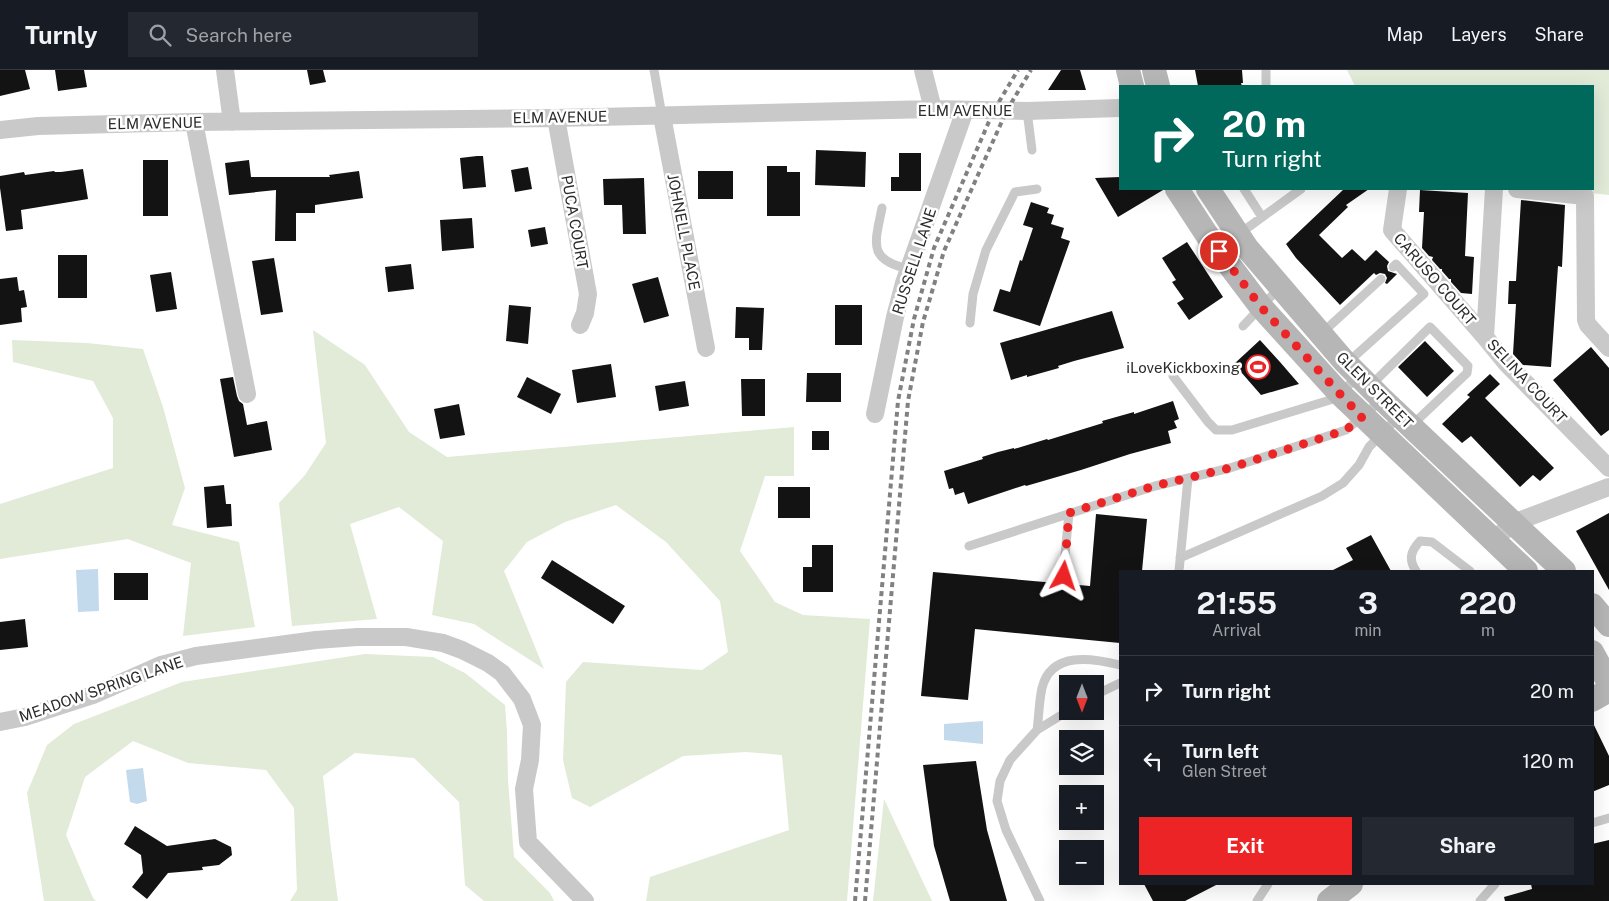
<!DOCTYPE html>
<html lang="en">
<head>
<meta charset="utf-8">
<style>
	body { margin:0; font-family:"Public Sans",sans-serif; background:#242831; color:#f1f3f6; height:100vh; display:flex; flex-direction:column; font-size:19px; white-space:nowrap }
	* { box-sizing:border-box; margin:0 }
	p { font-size:16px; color:#9ea1a6 }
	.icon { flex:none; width:28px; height:28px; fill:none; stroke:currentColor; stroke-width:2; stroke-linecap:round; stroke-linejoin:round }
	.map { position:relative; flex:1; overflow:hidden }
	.details { position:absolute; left:1119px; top:500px; width:475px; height:315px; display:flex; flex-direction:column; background:#171b24; border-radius:0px; box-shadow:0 5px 20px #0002 }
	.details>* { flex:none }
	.hud { position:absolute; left:1119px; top:15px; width:475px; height:105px; border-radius:0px; box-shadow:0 5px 20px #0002; background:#00695c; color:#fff; overflow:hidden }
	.needle { width:32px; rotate:180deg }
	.tools { position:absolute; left:1059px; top:605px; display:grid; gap:10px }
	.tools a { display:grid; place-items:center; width:45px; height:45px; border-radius:0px; background:#171b24; box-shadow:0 5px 20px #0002; font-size:25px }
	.pin { position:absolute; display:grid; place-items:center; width:42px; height:42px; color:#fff; margin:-21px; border:2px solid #fff; border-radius:50%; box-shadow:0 1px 5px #0007 }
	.me { position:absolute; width:55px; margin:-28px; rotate:5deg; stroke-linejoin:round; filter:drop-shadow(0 0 4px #0008) }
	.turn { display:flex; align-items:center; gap:18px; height:105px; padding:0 20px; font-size:22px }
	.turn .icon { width:65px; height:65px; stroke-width:2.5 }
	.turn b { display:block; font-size:35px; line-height:42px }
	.eta { display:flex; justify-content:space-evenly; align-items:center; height:85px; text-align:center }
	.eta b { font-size:30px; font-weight:700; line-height:35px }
	.button { display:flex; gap:10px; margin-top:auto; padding:10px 20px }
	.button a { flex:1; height:58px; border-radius:0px; background:#ed2425; color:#fff; font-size:20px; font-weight:700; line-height:58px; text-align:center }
	.button a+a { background:#242831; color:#f1f3f6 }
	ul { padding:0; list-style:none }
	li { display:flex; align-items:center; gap:15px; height:70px; padding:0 20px; border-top:1px solid #363941 }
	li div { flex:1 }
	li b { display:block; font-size:19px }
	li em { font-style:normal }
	header { display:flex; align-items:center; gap:30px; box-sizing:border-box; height:70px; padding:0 25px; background:#171b24; border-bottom:1px solid #363941 }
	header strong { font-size:24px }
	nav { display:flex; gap:28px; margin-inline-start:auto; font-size:18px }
	.search { width:350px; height:45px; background:#242831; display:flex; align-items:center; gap:12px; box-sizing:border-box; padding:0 18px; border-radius:0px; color:#9ea1a6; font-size:19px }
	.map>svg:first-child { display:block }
	.green { fill:#e1ebd8 }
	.water { fill:#c3d9ec }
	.building { fill:#131313 }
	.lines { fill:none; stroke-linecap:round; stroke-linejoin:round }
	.lane { stroke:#c9c9c9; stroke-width:9 }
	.street { stroke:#c9c9c9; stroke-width:18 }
	.secondary { stroke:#b6b6b6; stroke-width:24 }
	.rail { stroke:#818181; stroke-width:4; stroke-dasharray:5 4; stroke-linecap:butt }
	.route { stroke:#ed2425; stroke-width:9; stroke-dasharray:0 16.2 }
	.labels { text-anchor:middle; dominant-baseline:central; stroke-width:5; stroke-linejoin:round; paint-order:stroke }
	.street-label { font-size:15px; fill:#2c2c2c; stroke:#fff }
	.poi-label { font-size:15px; fill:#2c2c2c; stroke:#fff; text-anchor:end }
</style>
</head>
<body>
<header>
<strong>Turnly</strong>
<div class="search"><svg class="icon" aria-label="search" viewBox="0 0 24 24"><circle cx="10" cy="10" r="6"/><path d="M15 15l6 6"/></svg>Search here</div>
<nav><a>Map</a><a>Layers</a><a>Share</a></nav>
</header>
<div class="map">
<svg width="1609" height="831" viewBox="0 0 1609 831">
	<rect width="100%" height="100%" fill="#fff"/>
	<path class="green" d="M1347,0H1609V125L1554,119H1592V16H1355Z
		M313,260L365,295L409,362L447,387L794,357V406H765L740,481L775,532L803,545L870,549L847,831H646L650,807L789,760L782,685L746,682L683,686L590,737L572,728L563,690L566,612L583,592L702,600L728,582L720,531L666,472L616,435L565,452L527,472L504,501L544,599L474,554L432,545L443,471L399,437L350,454L377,549L292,556L279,433L305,405L326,373Z
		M12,270L87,273L143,279L163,337L185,418L172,455L239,472L255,557L183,566L191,493L128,469L0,489V434L113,398V348L93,311L13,292Z
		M365,584L433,587L465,603L505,635L507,662L508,710L514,787L550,823L554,831H484L465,815L459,732L414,688L355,683L323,706L331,778L338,831H290L297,820L294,738L266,700L188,693L133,671L85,707L66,765L93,828L96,831H44L27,723L47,675L74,654L182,612Z
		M884,729L932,831H873Z"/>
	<path class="water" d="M98,499L99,541L78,542L76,500Z
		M983,651V674L944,670V654Z
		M143,698L147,731L137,734L130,732L126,700Z"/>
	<path class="building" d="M0,0H25L30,19L0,26Z
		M55,0H84L87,17L58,21Z
		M307,0H323L326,12L310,15Z
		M1061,0H1080L1086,20H1048Z
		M1195,0H1242L1243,13H1241L1242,16H1198Z
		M816,80L866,82L865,117L815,115Z
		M899,83H921V121H891V107H899Z
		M477,86H483L486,117L463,119L460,88Z
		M143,90H168V146H143Z
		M249,90L251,107H330L329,105L359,101L363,128L315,135V143H296V171H275L276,120L229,125L225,93Z
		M767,96H787V102H800V146H767Z
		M528,97L532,119L515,122L511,100Z
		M83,99L88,129L21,140L23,159L6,161L0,118V106L24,102L25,105L54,101L55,102H61Z
		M698,101H733V129H698Z
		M1120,107V119L1163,120L1118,147L1095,108Z
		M644,108L646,164H623L622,135H604L603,109Z
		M1344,119H1369L1346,135L1348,137L1319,165L1342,188L1352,179L1365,191L1376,180L1389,192L1387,196L1388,201L1397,204L1387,214L1385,213L1387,208L1385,204L1380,203L1376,205L1374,203L1340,235L1296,188L1286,174Z
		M1420,120L1468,123L1465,186L1474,187L1472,224L1461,223L1451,212V209H1449L1442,201V199H1440L1432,190L1433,187L1429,186L1422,178L1424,142H1419Z
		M1521,130L1565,135L1562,197L1558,196L1551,297L1523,295L1513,284L1516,234H1508L1509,211H1516Z
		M1031,132L1049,138L1047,143L1054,145L1051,154L1064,158L1061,168L1070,171L1040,256L993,241L1000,219L1010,222L1020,190L1022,191L1033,158L1023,155Z
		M472,148L474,178L442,181L440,150Z
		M545,157L548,174L531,177L528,160Z
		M1187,172L1223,227L1189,250L1177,233L1184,229L1172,212L1176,210L1162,188Z
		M58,185H87V228H58Z
		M274,188L283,242L261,245L252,191Z
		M411,194L414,219L388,222L385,197Z
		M171,202L177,239L156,242L150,205Z
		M17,207L19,221L24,220L27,237L21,238L22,252L0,255V209Z
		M658,207L669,246L644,253L632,214Z
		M509,235L531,237L528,274L506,271Z
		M835,235H862V275H835Z
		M736,237L764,238L762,280H749V268H735Z
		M1112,241L1124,278L1074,291L1058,296L1059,298L1027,307V305L1011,310L1000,273Z
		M1260,270L1280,292L1299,314L1261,325L1234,294Z
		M1425,271L1454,301L1427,327L1398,297Z
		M1591,277L1609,298V360L1601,366L1553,310Z
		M611,294L616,327L577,333L572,300Z
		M807,303H841V332H806Z
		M1490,304L1500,314L1485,328L1554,398L1540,411L1533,405L1520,417L1471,366L1462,373L1442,354L1470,327L1467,325Z
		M233,307L237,326L239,331L243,334L247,355L267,351L272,380L234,387L220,309Z
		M527,307L561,324L551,344L517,327Z
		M741,309H765V346H742Z
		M685,311L689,336L659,341L655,316Z
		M1173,331L1179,349L1174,351L1177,358L1168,361L1171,373L1130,384L1081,400L1026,416L1025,415L968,434L964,422L955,425L953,418L949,419L944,401L983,389L982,387L998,382L1014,378V379L1047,369L1048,370L1103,353L1102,351L1134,342V344Z
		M459,334L465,365L440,369L434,339Z
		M812,361H829V380H812Z
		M224,415L226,434H231L232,456L207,458L204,417Z
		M778,417H810V448H778Z
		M1609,443V520L1576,461Z
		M1096,444L1147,449L1142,501H1120V573L975,559L968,630L921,626L933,502L1090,516Z
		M1371,465L1391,501H1331L1353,490L1346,478Z
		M812,475H833V522H803V497H812Z
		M552,490L625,536L613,554L541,508Z
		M114,503H148V530H114Z
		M25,549L28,577L0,580V552Z
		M1592,651L1609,686V715L1592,722Z
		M976,691L987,760L1007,831H950L934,776L923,695Z
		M135,756L167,776L215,769L231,777L232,785L219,795L202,797L203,800L168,803L147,829L132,817L143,803L141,785L124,774Z
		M1609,770V831H1505L1504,827L1532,819L1531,814H1592V774Z
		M1144,814H1218L1185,831H1153Z"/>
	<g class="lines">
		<path class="lane" d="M654,0L662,46
			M1266,0V16
			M1027,41L1032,80
			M1244,119L1262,147
			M882,138C875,173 867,190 909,199
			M1239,164L1301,119
			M970,253L973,224L986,180L1015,122L1037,119
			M1243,256L1280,217
			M1322,263L1381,209
			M1347,293L1424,224L1396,194L1393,197
			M1173,306L1208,352L1216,360H1232L1330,330L1359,307
			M1370,316L1430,257L1468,296L1467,303L1411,356
			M969,476L1155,416L1230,398L1346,360L1382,330
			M1180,488L1322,426L1343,413L1359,395L1369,377L1399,346
			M1179,501L1188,408
			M1416,501C1408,489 1411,481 1420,471L1432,472L1470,501
			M1063,506L1069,443
			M1095,625L1120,613
			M1037,660C1039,646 1039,631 1042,618C1051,581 1092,588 1120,595
			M1592,753L1609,748
			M1040,831L1006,760L997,731L1000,711L1010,690L1037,660L1068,641
			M1257,831L1268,814
			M1480,831L1495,814"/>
		<path class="street" d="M225,0L232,52
			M923,0L933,39
			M662,46L706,278
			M556,48L588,224L585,243L580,255
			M194,52L247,324
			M0,60L38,56L194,52L556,48L933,39L1027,41L1120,38
			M1398,119L1392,160L1485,267
			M1494,119L1485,267L1507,294L1609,398
			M1517,119L1585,126L1586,250L1588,255L1609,278
			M875,344L895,247L904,213L965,40
			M1494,470L1513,453L1609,417
			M0,652L25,647L93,625L161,595L196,586L316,570L357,567H406L443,573L462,580L488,593L502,603L522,629L532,655L530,690L524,719L528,772L585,831"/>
		<path class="secondary" d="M1128,0L1132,16
			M1154,0L1158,16
			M1177,119L1209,168L1261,237L1339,323L1526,501
			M1208,119L1247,178L1344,291L1383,330L1564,501
			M1592,535L1609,555
			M1592,582L1609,613
			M1592,630L1609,620
			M1329,831L1351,814"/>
		<path class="rail" d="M855,831L898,331L914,249L934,178L994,40L1018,0
			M865,831L908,331L923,252L944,181L1007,40L1031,0"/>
	</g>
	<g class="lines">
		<path class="route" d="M1064,506L1069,443L1154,416L1230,398L1346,360L1362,347L1339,323L1261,237L1219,181"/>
	</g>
	<defs>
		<g id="stadium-ring" transform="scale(1.25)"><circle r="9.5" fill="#fff" stroke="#ed2425" stroke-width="1.5"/><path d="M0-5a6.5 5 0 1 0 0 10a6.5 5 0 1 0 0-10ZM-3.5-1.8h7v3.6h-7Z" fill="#ed2425"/></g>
	</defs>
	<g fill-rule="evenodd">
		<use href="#stadium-ring" x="1258" y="297"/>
	</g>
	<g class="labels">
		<g class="street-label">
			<text x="965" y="40">ELM AVENUE</text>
			<text transform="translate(560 47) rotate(-1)">ELM AVENUE</text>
			<text transform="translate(155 53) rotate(-1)">ELM AVENUE</text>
			<text transform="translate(575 152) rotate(80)">PUCA COURT</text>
			<text transform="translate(684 162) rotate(79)">JOHNELL PLACE</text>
			<text transform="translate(914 191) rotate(-72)">RUSSELL LANE</text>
			<text transform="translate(1435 209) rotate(49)">CARUSO COURT</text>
			<text transform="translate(1527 311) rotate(47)">SELINA COURT</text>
			<text transform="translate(1375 320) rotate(45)">GLEN STREET</text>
			<text transform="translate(101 619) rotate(-19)">MEADOW SPRING LANE</text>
		</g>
		<g class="poi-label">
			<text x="1240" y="297">iLoveKickboxing</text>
		</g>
	</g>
</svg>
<div class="tools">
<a><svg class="needle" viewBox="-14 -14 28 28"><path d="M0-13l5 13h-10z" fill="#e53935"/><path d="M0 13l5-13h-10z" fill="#9ea1a6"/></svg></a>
<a><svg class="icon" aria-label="layers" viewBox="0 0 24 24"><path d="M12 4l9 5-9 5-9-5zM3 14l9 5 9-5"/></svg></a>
<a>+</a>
<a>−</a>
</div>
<div class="pin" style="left:1219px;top:181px;background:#d93025"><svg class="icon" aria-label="arrive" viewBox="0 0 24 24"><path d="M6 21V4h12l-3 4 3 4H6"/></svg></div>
<svg class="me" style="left:1064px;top:506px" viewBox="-20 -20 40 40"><path d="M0-17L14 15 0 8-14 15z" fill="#ed2425" stroke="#fff" stroke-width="4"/></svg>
<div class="hud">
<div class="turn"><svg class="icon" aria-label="right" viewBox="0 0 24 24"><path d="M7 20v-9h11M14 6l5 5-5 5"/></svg><div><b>20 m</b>Turn right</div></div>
</div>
<section class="details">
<div class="eta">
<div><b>21:55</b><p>Arrival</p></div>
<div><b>3</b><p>min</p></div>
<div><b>220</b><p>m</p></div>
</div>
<ul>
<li><svg class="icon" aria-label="right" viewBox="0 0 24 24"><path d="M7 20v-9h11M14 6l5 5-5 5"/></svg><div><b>Turn right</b></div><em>20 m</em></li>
<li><svg class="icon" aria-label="left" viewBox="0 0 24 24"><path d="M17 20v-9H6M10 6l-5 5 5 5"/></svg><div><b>Turn left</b><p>Glen Street</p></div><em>120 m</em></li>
</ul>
<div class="button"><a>Exit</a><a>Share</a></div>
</section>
</div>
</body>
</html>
